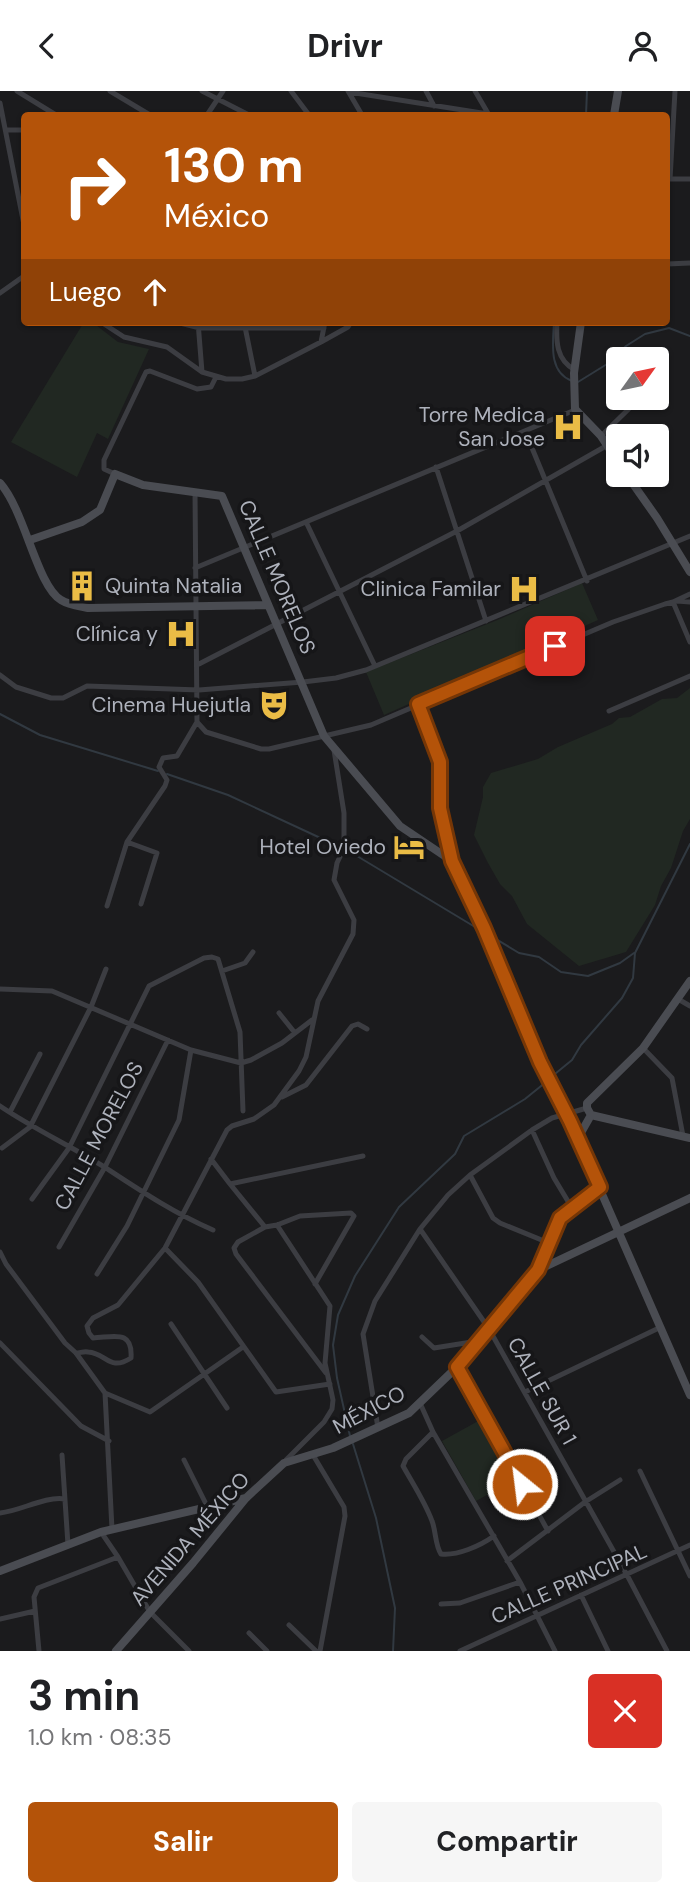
<!DOCTYPE html>
<html lang="es">
<head>
<meta charset="utf-8">
<style>
	body { margin:0; font-family:"DM Sans",sans-serif; background:#f6f6f6; color:#202124; height:100vh; display:flex; flex-direction:column; font-size:26px; white-space:nowrap }
	* { box-sizing:border-box; margin:0 }
	p { font-size:23px; color:#757577 }
	.icon { flex:none; width:38px; height:38px; fill:none; stroke:currentColor; stroke-width:2; stroke-linecap:round; stroke-linejoin:round }
	.map { position:relative; height:1560px; overflow:hidden }
	.panel { display:flex; flex-direction:column; background:#fff; flex:1 }
	.panel>* { flex:none }
	.banner { position:absolute; left:21px; top:21px; width:649px; height:214px; border-radius:7px; box-shadow:0 2px 5px #0004; background:#b45309; color:#fff; overflow:hidden }
	.needle { width:46px; rotate:57deg }
	.controls { position:absolute; left:606px; top:256px; display:grid; gap:14px }
	.controls a { display:grid; place-items:center; width:63px; height:63px; border-radius:7px; background:#fff; box-shadow:0 2px 5px #0004; font-size:35px }
	.pin { position:absolute; display:grid; place-items:center; width:60px; height:60px; color:#fff; margin:-30px; border-radius:14px; box-shadow:0 4px 10px #0006 }
	.me { position:absolute; width:77px; margin:-38px; rotate:331deg; stroke-linejoin:round; filter:drop-shadow(0 0 5px #0008) }
	.turn { display:flex; align-items:center; gap:24px; height:147px; padding:0 28px; font-size:32px }
	.turn .icon { width:91px; height:91px; stroke-width:2.5 }
	.turn b { display:block; font-size:49px; line-height:60px }
	.then { display:flex; align-items:center; height:66px; padding:0 28px; background:#0003; gap:14px; font-size:26px }
	.round { display:grid; place-items:center; flex:none; width:74px; height:74px; border-radius:7px; background:#f6f6f6 }
	.overview { display:flex; align-items:center; justify-content:space-between; height:119px; padding:0 28px }
	h1 { font-size:42px; font-weight:700; line-height:52px }
	.action { display:flex; gap:14px; margin-top:auto; padding:14px 28px }
	.action a { flex:1; height:80px; border-radius:7px; background:#b45309; color:#fff; font-size:28px; font-weight:700; line-height:80px; text-align:center }
	.action a+a { background:#f6f6f6; color:#202124 }
	header { display:flex; justify-content:space-between; align-items:center; height:91px; padding:0 28px; background:#fff; font-size:32px; font-weight:700 }
	.map>svg:first-child { display:block }
	.green { fill:#212822 }
	.lines { fill:none; stroke-linecap:round; stroke-linejoin:round }
	.stream { stroke:#313941; stroke-width:2 }
	.street { stroke:#3c3d42; stroke-width:5 }
	.secondary { stroke:#4a4c52; stroke-width:8 }
	.secondary-bridge { stroke:#4a4c52; stroke-width:8 }
	.route-casing { stroke:#753606; stroke-width:18 }
	.route { stroke:#b45309; stroke-width:12 }
	.labels { text-anchor:middle; dominant-baseline:central; stroke-width:7; stroke-linejoin:round; paint-order:stroke }
	.poi-label { font-size:21px; fill:#aeb2bc; stroke:#161618; text-anchor:end }
	.street-label { font-size:21px; fill:#aeb2bc; stroke:#161618 }
</style>
</head>
<body>
<header><svg class="icon" aria-label="back" viewBox="0 0 24 24"><path d="M15 5l-7 7 7 7"/></svg>Drivr<svg class="icon" aria-label="person" viewBox="0 0 24 24"><circle cx="12" cy="8" r="4"/><path d="M4 21q1-7 8-7t8 7"/></svg></header>
<div class="map">
<svg width="690" height="1560" viewBox="0 0 690 1560">
	<rect width="100%" height="100%" fill="#1b1b1d"/>
	<path class="green" d="M84,231H92L118,251L149,258L108,348L97,342L77,386L11,351Z
		M582,492L598,529L384,624L366,581L500,528Z
		M690,597V728L683,740L671,777L661,795L655,814L626,861L579,875L527,833L512,805L500,793L488,772L474,744L483,706V696L491,682L538,668L558,656L612,633L619,627L630,626L662,608L677,607Z
		M480,1329L514,1389L476,1410L442,1350Z"/>
	<g class="lines">
		<path class="stream" d="M586,24L587,0
			M554,231C553,252 548,281 572,290
			M578,291L612,270L626,255L645,243L669,237L690,245
			M0,623L40,644L158,680
			M167,683L228,704L342,757
			M347,759L480,839
			M491,845L519,862L539,866L561,881L588,885L620,872L634,862
			M550,987L572,969L581,954L622,907L633,887L635,862L690,753
			M350,1345L337,1287L333,1254L338,1224L355,1185L399,1116L455,1063L464,1045L525,1008L546,991
			M353,1353L376,1427L395,1517L393,1560"/>
		<path class="street" d="M17,0L56,24
			M110,0L150,24
			M202,0L249,24
			M291,0L309,24
			M348,0L362,24
			M426,0L434,15
			M475,0L489,24
			M349,1L488,23
			M0,12L24,134
			M207,24L223,0
			M6,39H24
			M667,88H690
			M670,88L675,0
			M667,173L690,172
			M0,202L24,185
			M101,231L124,246L167,256L202,281L226,288H242L255,285L321,251L348,236L351,231
			M176,231L200,237H324
			M198,231L202,281
			M244,231L255,285
			M557,231C556,250 556,269 575,279
			M321,251L325,231
			M525,340L587,490
			M601,345L641,306
			M436,376L486,530
			M115,383L104,378V369L146,281L150,280L197,298L211,296L216,286
			M195,401L197,631L206,641L261,658H269L371,634L613,531L665,513L677,510L690,511
			M307,433L375,575
			M195,477L575,319
			M690,503L673,511L690,551
			M199,573L457,440L606,355
			M0,584L16,596L51,607H63L87,595L199,599L303,591L336,587L366,579L690,445
			M418,613L440,671V717L451,769
			M609,620L690,585
			M127,751L157,762L141,813
			M107,815L127,751L165,695L167,689L159,676L163,667L177,665L197,631
			M222,880L245,872L253,861
			M0,898L52,900L191,959L241,972L251,969L282,952L312,929
			M678,908L690,915
			M279,922L295,942
			M643,957L672,987L683,1045
			M282,1006L306,994L352,935L358,933L367,938
			M0,1015C34,1038 71,1055 106,1077C141,1100 174,1122 213,1139
			M10,1021L40,963
			M532,1039L554,1087L572,1117
			M2,1057L30,1036L91,916L106,878
			M211,1068L230,1093L363,1065
			M470,1084L493,1127L500,1132L549,1152
			M230,1093L265,1136
			M32,1108L69,1057L149,895L204,867L212,866L218,868L240,941L243,1020
			M277,1134L330,1215L325,1272L333,1309L332,1318L324,1331L286,1369
			M420,1138L489,1238L627,1484L667,1560
			M59,1156L105,1076L168,949
			M165,1157L198,1191L276,1301L330,1293
			M0,1161L6,1173L65,1252L76,1262L105,1302L150,1321L243,1256
			M539,1177L560,1127L600,1095
			M97,1183L127,1135L179,1029L191,959
			M315,1193L354,1125L351,1122L300,1125L277,1134L265,1136L238,1151L234,1157L236,1163L326,1282
			M171,1233L227,1317
			M422,1246L434,1257L478,1250
			M0,1252L81,1335L109,1350
			M76,1262C80,1262 84,1260 88,1261C107,1262 109,1281 131,1267C133,1238 114,1246 93,1247L89,1242L87,1235L93,1227L118,1214L165,1157L227,1039L232,1035L254,1028L274,1014L299,980L306,966L318,910L353,843L354,829L334,789L337,772L344,757V722L334,659
			M457,1276L548,1440
			M525,1301L661,1236
			M105,1302L112,1438
			M420,1312L433,1341L520,1491L555,1560
			M378,1337L363,1243L375,1210L420,1138L448,1104L470,1084L532,1039L552,1027L587,1017
			M433,1341L406,1368L403,1375C413,1393 425,1411 432,1430C436,1440 435,1454 441,1463C457,1465 480,1455 494,1445
			M62,1364L68,1454
			M313,1364L344,1416L345,1425L320,1560
			M184,1369L207,1415
			M640,1380L690,1485
			M0,1422C21,1420 44,1405 65,1408
			M101,1441L118,1466L150,1521L189,1560
			M507,1470L585,1411L620,1389
			M581,1504L608,1560
			M441,1513L460,1512L520,1491
			M0,1528L35,1520
			M289,1534L316,1560
			M249,1542L267,1560
			M39,1560L34,1506L38,1497L118,1466
			M460,1560L690,1454"/>
		<path class="secondary" d="M614,24L618,0
			M581,231L574,282L575,318L601,345L618,371
			M626,383L657,427L690,481
			M0,392C25,420 37,495 61,509C69,514 79,515 88,517L268,514
			M30,449L82,431L100,419L115,383L143,394L222,405L324,645L400,735L452,770L483,837L539,971
			M690,890L643,957L587,1012V1017L591,1024L690,1047
			M570,1030L690,1304
			M578,1047L591,1024
			M0,1480L101,1441L246,1407
			M116,1560L193,1472L246,1407L284,1372L333,1357L409,1322L457,1276L538,1179L690,1107"/>
		<path class="secondary-bridge" d="M539,971L570,1030"/>
	</g>
	<g class="lines">
		<g class="route-casing">
			<path id="route" d="M522,1393L457,1276L538,1179L560,1127L600,1096L570,1030L540,971L484,837L452,770L440,717V671L418,613L555,555"/>
		</g>
		<use href="#route" class="route"/>
	</g>
	<defs>
		<g id="hospital-bare" transform="scale(2.415)"><path d="M-5-5h3v3.5h4V-5h3V5h-3V1.5h-4V5h-3Z" fill="#eabc46" stroke="#161618" stroke-width="2.5" paint-order="stroke"/></g>
		<g id="building-bare" transform="scale(2.415)"><path d="M-4-6H4V6H1V3H-1V6H-4ZM-2.5-4.3h1.7v1.8h-1.7ZM.8-4.3h1.7v1.8H.8ZM-2.5-1h1.7V.8h-1.7ZM.8-1h1.7V.8H.8Z" fill="#eabc46" stroke="#161618" stroke-width="2.5" paint-order="stroke"/></g>
		<g id="theatre-bare" transform="scale(2.415)"><path d="M-5-5.5Q0-4 5-5.5V0Q5 5 0 6Q-5 5-5 0ZM-3.3-2.5H-1v1.5H-3.3ZM1-2.5H3.3v1.5H1ZM-2.8 1Q0 5.5 2.8 1Z" fill="#eabc46" stroke="#161618" stroke-width="2.5" paint-order="stroke"/></g>
		<g id="hotel-bare" transform="scale(2.415)"><path d="M-6-4.5h1.5V1H6V5H4.5V3h-9V5H-6ZM-4 0a1.8 1.8 0 1 1 3.6 0ZM.5 0V-2.5h3Q6-2.5 6 0Z" fill="#eabc46" stroke="#161618" stroke-width="2.5" paint-order="stroke"/></g>
	</defs>
	<g fill-rule="evenodd">
		<use href="#hospital-bare" x="568" y="336"/>
		<use href="#building-bare" x="82" y="495"/>
		<use href="#hospital-bare" x="524" y="498"/>
		<use href="#hospital-bare" x="181" y="543"/>
		<use href="#theatre-bare" x="274" y="614"/>
		<use href="#hotel-bare" x="409" y="756"/>
	</g>
	<g class="labels">
		<g class="poi-label">
			<text x="545" y="324">Torre Medica<tspan x="545" dy="24">San Jose</tspan></text>
			<text x="105" y="495" text-anchor="start">Quinta Natalia</text>
			<text x="501" y="498">Clinica Familar</text>
			<text x="158" y="543">Clínica y</text>
			<text x="251" y="614">Cinema Huejutla</text>
			<text x="386" y="756">Hotel Oviedo</text>
		</g>
		<g class="street-label">
			<text transform="translate(277 486) rotate(67)">CALLE MORELOS</text>
			<text transform="translate(99 1045) rotate(-62)">CALLE MORELOS</text>
			<text transform="translate(542 1300) rotate(61)">CALLE SUR 1</text>
			<text transform="translate(369 1319) rotate(-28)">MÉXICO</text>
			<text transform="translate(190 1448) rotate(-49)">AVENIDA MÉXICO</text>
			<text transform="translate(569 1493) rotate(-24)">CALLE PRINCIPAL</text>
		</g>
	</g>
</svg>
<div class="controls">
<a><svg class="needle" viewBox="-14 -14 28 28"><path d="M0-13l5 13h-10z" fill="#e53935"/><path d="M0 13l5-13h-10z" fill="#757577"/></svg></a>
<a><svg class="icon" aria-label="sound" viewBox="0 0 24 24"><path d="M4 9h4l5-4v14l-5-4H4zM17 9q2 3 0 6"/></svg></a>
</div>
<div class="pin" style="left:555px;top:555px;background:#d93025"><svg class="icon" aria-label="arrive" viewBox="0 0 24 24"><path d="M6 21V4h12l-3 4 3 4H6"/></svg></div>
<svg class="me" style="left:522px;top:1393px" viewBox="-20 -20 40 40"><circle r="17" fill="#b45309" stroke="#fff" stroke-width="3"/><path d="M0-11L8 9 0 5-8 9z" fill="#fff"/></svg>
<div class="banner">
<div class="turn"><svg class="icon" aria-label="right" viewBox="0 0 24 24"><path d="M7 20v-9h11M14 6l5 5-5 5"/></svg><div><b>130 m</b>México</div></div>
<div class="then">Luego<svg class="icon" aria-label="ahead" viewBox="0 0 24 24"><path d="M12 20V5M6 11l6-6 6 6"/></svg></div>
</div>
</div>
<section class="panel">
<div class="overview"><div><h1>3 min</h1><p>1.0 km · 08:35</p></div><a class="round" style="background:#d93025;color:#fff"><svg class="icon" aria-label="close" viewBox="0 0 24 24"><path d="M6 6l12 12M18 6L6 18"/></svg></a></div>
<div class="action"><a>Salir</a><a>Compartir</a></div>
</section>
</body>
</html>
